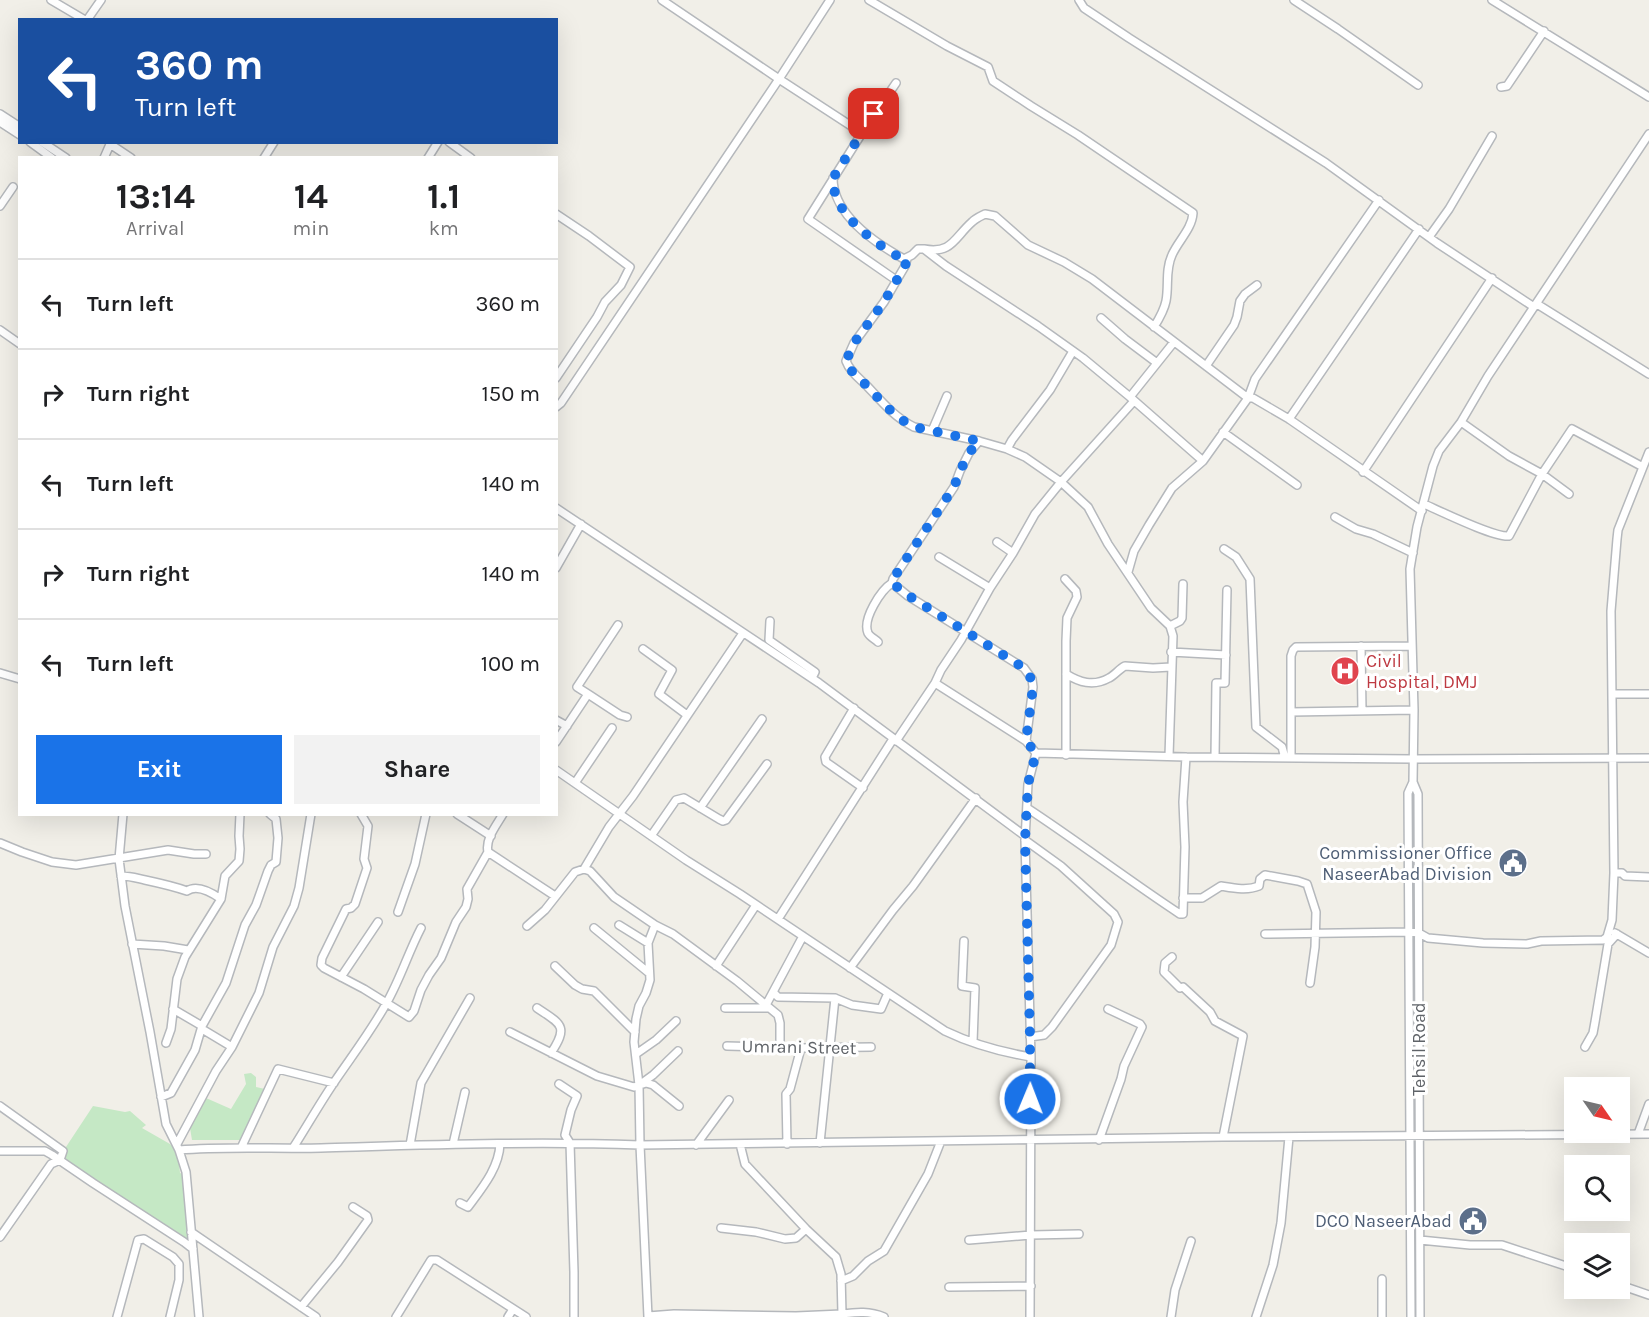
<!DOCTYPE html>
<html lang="en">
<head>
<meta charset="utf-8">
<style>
	body { margin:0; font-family:Karla,sans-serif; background:#f2f2f2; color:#202124; height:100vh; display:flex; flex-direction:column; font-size:22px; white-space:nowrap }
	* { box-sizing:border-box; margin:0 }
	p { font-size:20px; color:#757577 }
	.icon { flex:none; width:33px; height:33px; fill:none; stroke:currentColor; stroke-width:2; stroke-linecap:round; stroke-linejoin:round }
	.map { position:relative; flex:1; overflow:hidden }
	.panel { position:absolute; left:18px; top:156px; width:540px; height:660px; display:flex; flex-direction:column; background:#fff; border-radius:0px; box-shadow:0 6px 24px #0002 }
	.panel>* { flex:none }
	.guide { position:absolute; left:18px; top:18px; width:540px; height:126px; border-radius:0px; box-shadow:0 6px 24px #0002; background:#1a4fa0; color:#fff; overflow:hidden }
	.needle { width:39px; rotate:124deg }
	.controls { position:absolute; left:1564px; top:1077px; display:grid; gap:12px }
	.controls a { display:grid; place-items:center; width:66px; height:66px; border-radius:0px; background:#fff; box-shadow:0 6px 24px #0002; font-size:30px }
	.pin { position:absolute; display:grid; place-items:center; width:51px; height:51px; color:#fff; margin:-26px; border-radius:12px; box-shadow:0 3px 9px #0006 }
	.me { position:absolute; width:66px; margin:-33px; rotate:1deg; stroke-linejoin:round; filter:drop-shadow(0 0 4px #0008) }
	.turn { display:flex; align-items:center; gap:21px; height:126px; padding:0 18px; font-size:27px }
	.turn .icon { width:78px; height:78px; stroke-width:2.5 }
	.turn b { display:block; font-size:42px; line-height:51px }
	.eta { display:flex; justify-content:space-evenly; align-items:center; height:102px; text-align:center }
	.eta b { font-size:36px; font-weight:700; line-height:42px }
	.button { display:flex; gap:12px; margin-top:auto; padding:12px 18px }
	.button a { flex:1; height:69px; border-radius:0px; background:#1a73e8; color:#fff; font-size:24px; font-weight:700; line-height:69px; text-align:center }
	.button a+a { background:#f2f2f2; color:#202124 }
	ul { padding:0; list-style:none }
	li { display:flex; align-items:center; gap:18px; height:90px; padding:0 18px; border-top:2px solid #e0e0e0 }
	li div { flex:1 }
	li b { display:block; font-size:22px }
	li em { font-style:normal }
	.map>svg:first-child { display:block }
	.green { fill:#c5e8c5 }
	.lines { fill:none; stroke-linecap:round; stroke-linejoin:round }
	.minor-casing { stroke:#b5b8bc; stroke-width:10 }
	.minor { stroke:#fff; stroke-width:7 }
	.route { stroke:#1a73e8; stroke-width:10; stroke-dasharray:0 18 }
	.labels { text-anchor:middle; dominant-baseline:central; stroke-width:6; stroke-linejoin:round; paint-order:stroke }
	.health-label { font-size:18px; fill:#be3a42; stroke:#fff; text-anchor:start }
	.service-label { font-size:18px; fill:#4e5e75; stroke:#fff; text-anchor:end }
	.street-label { font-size:18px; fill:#5f6368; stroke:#fff }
</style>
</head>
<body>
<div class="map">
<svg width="1649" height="1317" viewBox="0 0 1649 1317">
	<rect width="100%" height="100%" fill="#f1efe8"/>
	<path class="green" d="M251,1073L256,1077V1087L265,1089L240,1140H192L190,1128L206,1098L231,1109L246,1084L244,1074Z
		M93,1106L125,1112L130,1111L146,1125L142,1128L170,1144L178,1153L180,1173L185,1175L189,1241L84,1175L65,1160L64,1150Z"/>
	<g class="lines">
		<g class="minor-casing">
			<path id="minor" d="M51,0L85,20
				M662,0L779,79L862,133
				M869,0L947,46L988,67L993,81L1031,106L1078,135L1193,213C1192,229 1178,241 1172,255C1165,270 1169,286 1166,301C1164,311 1159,319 1154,327
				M1079,0L1084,8L1129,38L1326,163L1437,243L1534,307
				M1294,0L1338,29L1418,85
				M1492,0L1649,97
				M87,20L101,0
				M1501,87L1507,86L1544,31
				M0,114L20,127
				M0,122L20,135
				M30,142L52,158
				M42,142L66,158
				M449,142L471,158
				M110,144L131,158
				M104,158L111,142
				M264,158L274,142
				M428,158L438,142
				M833,178C833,215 875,243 904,259L912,255L918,249H924L946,266L1038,326L1083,358L1130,397L1203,461
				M0,206L13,187
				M556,214L589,236L630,267L621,285L605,302L597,317L556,378
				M1429,237L1449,209L1492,136
				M924,249C952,254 954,238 972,222C976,218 981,216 985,214L995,216L1028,245L1064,262L1092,279L1248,398L1255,379L1379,200
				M907,259L905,266L884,302L854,343L846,361C850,372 859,378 867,386C882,402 894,417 914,427L979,441L1007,449L1025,457L1061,482L1088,507L1108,544L1151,608L1170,626L1173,636L1169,756
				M896,280L808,219L862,133L896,83
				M1537,304L1649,374
				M1101,318L1125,339L1157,363
				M0,330L20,344
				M1206,366L1234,325L1237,317L1240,301L1245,294L1257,285
				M1130,397L1174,342
				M556,407L561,403L779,79L830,0
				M1289,419L1419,229
				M1461,422L1509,456L1542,474L1569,494
				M932,431L947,396
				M1223,432L1297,485
				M979,441L969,453L960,471L954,487L893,579L892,583L908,596L1024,668L1032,679L1033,687L1026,741
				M1007,449L1012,440L1050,390L1073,351
				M1363,472L1492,278
				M1424,504C1440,511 1495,538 1509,536L1542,474L1572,429L1643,467
				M556,508L819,683L1025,836
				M1335,517L1356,529L1373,534L1413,553
				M997,542L1013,553
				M1224,549L1236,557L1250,579L1256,727L1282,747L1285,758
				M939,557L990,588
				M556,568L581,524
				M1128,572L1134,551L1149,525L1172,488L1203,461L1248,398H1253L1289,419L1422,511
				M1065,579L1076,591L1077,597L1067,618L1066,641V755
				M770,621L769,640L815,672L812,678
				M1170,626L1180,621L1182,618L1183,584
				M878,642C875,639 870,637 868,633C862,619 881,590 892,583
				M1361,646L1362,711
				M643,649L672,670L659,694L687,715
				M1171,652L1226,655
				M0,673L20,679
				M1066,674C1079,682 1093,687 1109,678C1115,675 1119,669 1125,666L1153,668L1171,667
				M935,683L1026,741L1036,753L1028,784L1025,840L1031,1057L1030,1317
				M588,694L620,715L627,717
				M1612,694H1649
				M854,708L825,757L826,762L863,788
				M1291,712L1414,710
				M556,720L567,726
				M896,741L935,683L941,670L961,640L990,588L1013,553L1035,514L1061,482L1134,401
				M556,742L588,694L577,687L618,625
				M1036,753L1186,757L1413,759L1649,758
				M1215,757L1216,683H1225L1227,590
				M1291,758V656L1293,650L1296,647L1411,646
				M556,770L686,860L740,894L945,1031C972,1044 1001,1052 1031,1057
				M1413,782L1418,794L1420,1317
				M575,783L612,728
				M700,808L762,719
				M1027,808C1079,842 1128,880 1180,914H1183L1185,847L1183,802L1186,757
				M123,814L119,859L125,906L150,1032L166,1124L179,1150L186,1172L199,1317
				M361,814L368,826L364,859L367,868L355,904L351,908L346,909L322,958L321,965L324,968L364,989L409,1017L414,1011L421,990L429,975L441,958L456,922L466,907L468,899L467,889L488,852
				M457,814L491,836
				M503,814C496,826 485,839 488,852L555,896
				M651,836L676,800L684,798L719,819L723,821L726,820L767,764
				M1025,840L1061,866L1114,914L1118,922L1111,945L1052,1027L1044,1035L1030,1037
				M0,843L22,852L52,862L76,865L168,850L194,854H206
				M584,869L590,871L614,897L655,925L673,934L737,981L778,1015L780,1023V1048
				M1614,873H1622L1625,876L1649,877
				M121,876C131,876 136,878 145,880C159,883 173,886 187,891C197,884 211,892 221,899
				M1183,898H1202L1221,886C1233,888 1247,891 1259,886L1260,879L1265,875L1298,881L1307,884L1316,912L1315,947L1310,983
				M398,912L415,864L426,814
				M778,919L893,739
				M619,925L648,943
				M527,926L545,910L575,872L584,869L609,827L633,796L743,633
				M594,928L649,973
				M1615,933L1649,953
				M1265,934L1409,932L1419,933L1428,938L1483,943L1527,944L1541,941L1603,940L1607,937L1612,920L1614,873L1611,611L1617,539L1618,530L1649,452
				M964,941L962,986L975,988L973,1042
				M132,944L164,946L188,950
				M1172,957L1165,963L1164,972L1180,988L1183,987L1210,1012L1215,1021L1243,1036L1223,1137
				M555,966L575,985L582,989L594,991L635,1032
				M716,966L756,905
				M850,968L893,910L913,886L976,798
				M341,977L378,922
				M773,992L778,997L835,998L852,1005L881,1009L888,993
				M766,1005L803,936
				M537,1008C561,1024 569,1026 551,1053
				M725,1008H769
				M173,1009L202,1026
				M202,1029L232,1047
				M510,1032L597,1076L634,1087L646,1083L653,1085L679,1106
				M166,1043L171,1029L177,979L185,957L221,899L225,876L239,861L240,849L239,836L240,814
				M727,1046L801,1048L871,1047
				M1585,1047L1593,1033L1595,1022L1608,944L1617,934
				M636,1054L656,1040L676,1021
				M642,1083L653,1075L678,1051
				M559,1084L577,1096L571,1110L565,1135L570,1143L574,1272V1317
				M161,1097L171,1093L195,1050L202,1026L226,983L245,925L256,905L268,871L271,865L276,862L278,838L276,819L270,814
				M0,1106L63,1151L60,1160L51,1164L0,1237
				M1638,1134L1649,1104
				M1099,1140L1121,1079L1124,1066L1142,1027L1140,1024L1108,1009
				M820,1143L835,998
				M177,1144L216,1071L232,1047L259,993L273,947L294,906L299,888L311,814
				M453,1144L465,1092
				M787,1144L786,1094L790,1089L801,1048
				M410,1145L421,1083L470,998
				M696,1145L729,1100
				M241,1148L278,1069L334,1083
				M293,1148C307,1126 320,1103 335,1081C352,1056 371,1031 386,1004C400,980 408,953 421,928
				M179,1150C226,1146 274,1149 321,1148C427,1145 533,1141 640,1145L1223,1137L1649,1134
				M0,1151H45L52,1155L93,1183L184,1242L193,1249
				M460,1203L468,1207C482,1188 499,1168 500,1144
				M721,1228L756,1232L785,1239L796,1238L806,1229
				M191,1232L316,1317
				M969,1240L1031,1235L1079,1234
				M1420,1240L1470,1245H1502L1575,1269
				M1382,1279V1317
				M841,1281L853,1276L868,1261L884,1251L928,1174L941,1141
				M1620,1285L1649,1295
				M949,1287L1031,1286
				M301,1307L338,1262L368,1220L367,1216L353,1207
				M842,1314C857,1312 870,1311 884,1317
				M648,1316L674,1314L796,1316L842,1314L841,1274L836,1257L806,1229L745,1164L740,1144
				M117,1317L138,1240L144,1239L173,1257L179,1264V1280L170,1317
				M396,1317L431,1260H437L526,1317
				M508,1317L513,1309
				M648,1317L640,1145L639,1085L634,1042L636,1019L639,1006L646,993L650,980L648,943L655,925
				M1171,1317L1175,1290L1191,1241
				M1256,1317L1273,1265L1281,1223L1289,1137
				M1411,1317L1408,793L1413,782L1414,710L1410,569L1417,527L1433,466L1439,451L1461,422L1488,376L1649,134"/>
		</g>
		<use href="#minor" class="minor"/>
	</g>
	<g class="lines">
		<path class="route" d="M874,114L833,178C832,215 875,243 904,260L907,259L905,266L884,302L854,343L846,361C850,372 859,378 867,386C882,402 894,417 914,427L979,441L969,453L960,471L954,487L893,579L892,583L909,596L1024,668L1032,680L1033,687L1026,741L1036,753L1028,784L1025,840L1030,1037V1099"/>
	</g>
	<defs>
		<g id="hospital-disc" transform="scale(1.5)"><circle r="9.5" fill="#e0444e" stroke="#fff"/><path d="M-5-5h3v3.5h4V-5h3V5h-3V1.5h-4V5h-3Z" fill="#fff"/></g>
		<g id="civic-disc" transform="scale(1.5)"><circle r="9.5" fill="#5c6f8a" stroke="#fff"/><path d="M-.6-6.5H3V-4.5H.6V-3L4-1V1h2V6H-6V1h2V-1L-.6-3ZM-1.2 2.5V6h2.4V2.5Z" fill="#fff"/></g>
	</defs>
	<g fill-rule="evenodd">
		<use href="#hospital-disc" x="1345" y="671"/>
		<use href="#civic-disc" x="1513" y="863"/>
		<use href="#civic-disc" x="1473" y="1221"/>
	</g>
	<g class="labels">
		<g class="health-label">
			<text x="1366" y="661">Civil<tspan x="1366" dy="21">Hospital, DMJ</tspan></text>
		</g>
		<g class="service-label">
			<text x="1492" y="853">Commissioner Office<tspan x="1492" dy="21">NaseerAbad Division</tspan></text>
			<text x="1452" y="1221">DCO NaseerAbad</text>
		</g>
		<g class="street-label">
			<text transform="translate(799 1047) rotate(1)">Umrani Street</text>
			<text transform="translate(1419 1049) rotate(-90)">Tehsil Road</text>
		</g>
	</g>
</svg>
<div class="controls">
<a><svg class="needle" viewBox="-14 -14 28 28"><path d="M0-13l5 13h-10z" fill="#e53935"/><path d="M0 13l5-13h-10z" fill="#757577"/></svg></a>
<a><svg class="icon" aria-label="search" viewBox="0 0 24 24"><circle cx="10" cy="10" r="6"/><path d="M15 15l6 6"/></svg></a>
<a><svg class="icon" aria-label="layers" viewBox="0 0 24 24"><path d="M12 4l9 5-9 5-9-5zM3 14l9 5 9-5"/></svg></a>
</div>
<div class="pin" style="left:874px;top:114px;background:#d93025"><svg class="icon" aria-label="arrive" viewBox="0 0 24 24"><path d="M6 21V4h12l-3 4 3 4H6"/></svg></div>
<svg class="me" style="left:1030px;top:1099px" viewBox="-20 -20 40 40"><circle r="17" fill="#1a73e8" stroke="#fff" stroke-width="3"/><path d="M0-11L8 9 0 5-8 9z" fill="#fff"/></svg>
<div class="guide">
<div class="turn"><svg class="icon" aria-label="left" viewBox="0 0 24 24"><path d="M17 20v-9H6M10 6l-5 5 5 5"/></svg><div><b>360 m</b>Turn left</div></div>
</div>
<section class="panel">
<div class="eta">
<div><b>13:14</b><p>Arrival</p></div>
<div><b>14</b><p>min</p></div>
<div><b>1.1</b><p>km</p></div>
</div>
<ul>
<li><svg class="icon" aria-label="left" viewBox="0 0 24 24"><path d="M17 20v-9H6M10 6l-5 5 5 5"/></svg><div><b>Turn left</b></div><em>360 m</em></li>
<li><svg class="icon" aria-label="right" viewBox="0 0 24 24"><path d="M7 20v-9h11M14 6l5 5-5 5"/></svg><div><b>Turn right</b></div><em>150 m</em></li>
<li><svg class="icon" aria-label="left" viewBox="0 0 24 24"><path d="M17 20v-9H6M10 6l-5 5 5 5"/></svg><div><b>Turn left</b></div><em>140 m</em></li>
<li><svg class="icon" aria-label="right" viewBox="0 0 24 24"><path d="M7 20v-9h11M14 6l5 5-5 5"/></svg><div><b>Turn right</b></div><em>140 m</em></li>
<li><svg class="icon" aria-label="left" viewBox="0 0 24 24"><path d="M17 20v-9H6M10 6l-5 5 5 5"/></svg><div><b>Turn left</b></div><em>100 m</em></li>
</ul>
<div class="button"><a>Exit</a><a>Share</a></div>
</section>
</div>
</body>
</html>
